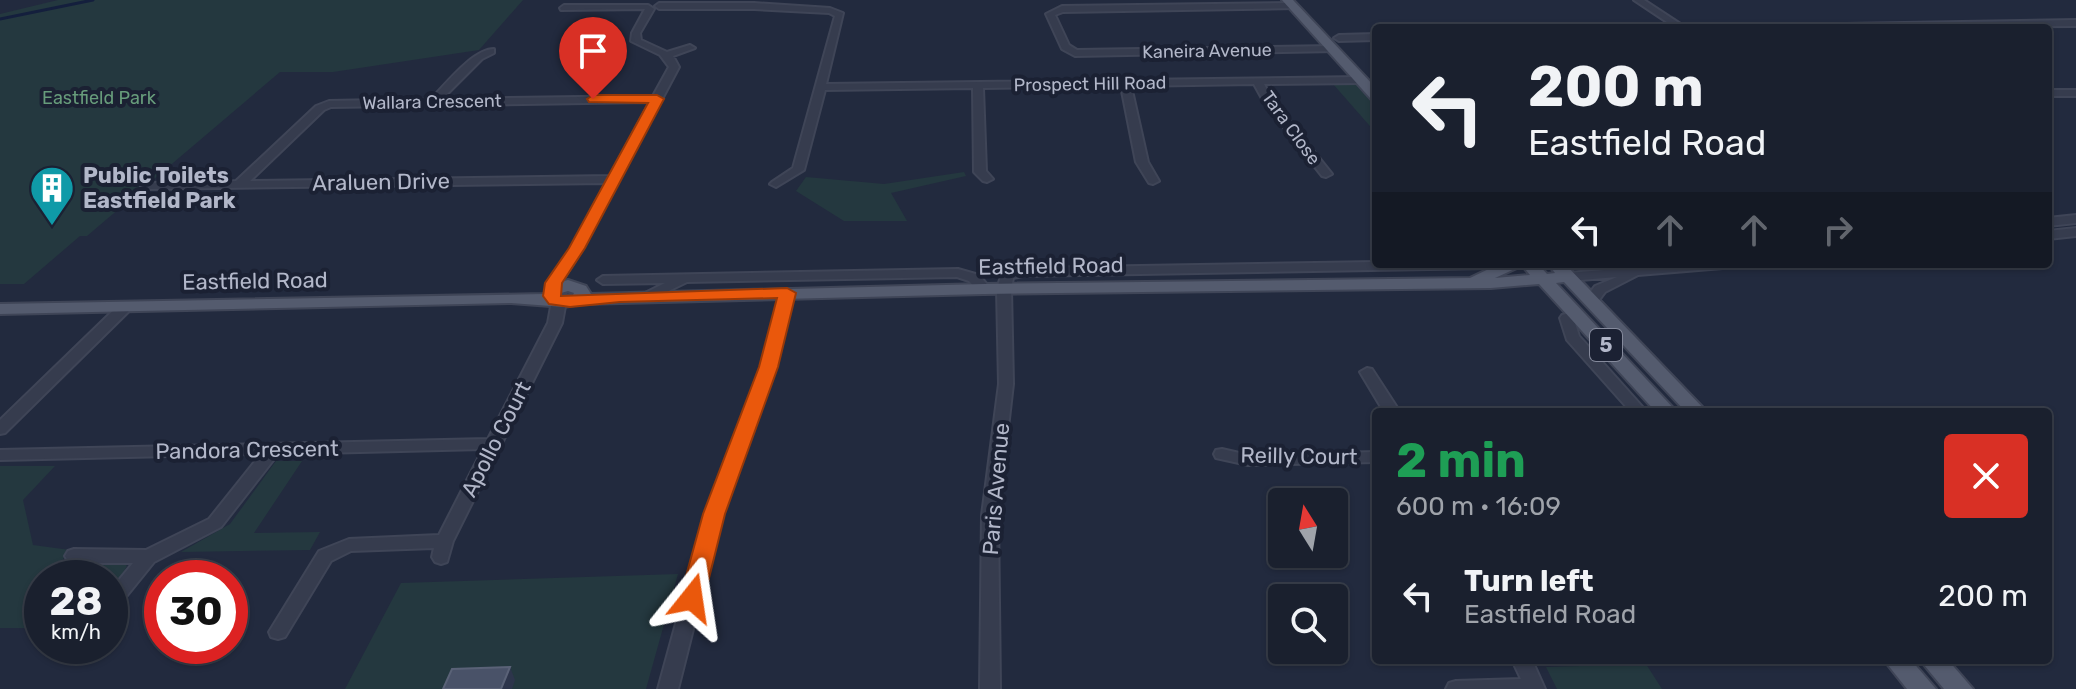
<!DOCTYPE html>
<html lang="en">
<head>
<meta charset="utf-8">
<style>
	body { margin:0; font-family:Rubik,sans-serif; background:#272d3a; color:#f1f3f6; height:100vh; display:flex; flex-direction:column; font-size:30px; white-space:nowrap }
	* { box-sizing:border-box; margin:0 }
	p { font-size:26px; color:#9fa3aa }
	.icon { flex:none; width:44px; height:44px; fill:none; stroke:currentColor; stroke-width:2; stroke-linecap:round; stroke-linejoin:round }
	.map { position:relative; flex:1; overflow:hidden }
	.sheet { position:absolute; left:1372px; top:408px; width:680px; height:256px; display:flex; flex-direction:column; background:#1a202e; border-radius:8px; box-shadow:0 2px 6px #0004,0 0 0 2px #383e4a }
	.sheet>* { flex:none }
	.guide { position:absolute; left:1372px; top:24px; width:680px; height:244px; border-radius:8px; box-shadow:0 2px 6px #0004,0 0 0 2px #383e4a; background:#1a202e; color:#f1f3f6; overflow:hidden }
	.needle { width:52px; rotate:349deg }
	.fabs { position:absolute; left:1268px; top:488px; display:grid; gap:16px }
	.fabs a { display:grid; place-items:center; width:80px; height:80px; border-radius:8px; background:#1a202e; box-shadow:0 2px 6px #0004,0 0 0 2px #383e4a; font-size:40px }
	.speed { position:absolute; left:24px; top:560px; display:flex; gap:16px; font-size:40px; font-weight:700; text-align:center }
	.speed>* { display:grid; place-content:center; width:104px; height:104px; border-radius:50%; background:#1a202e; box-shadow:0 2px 6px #0004,0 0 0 2px #383e4a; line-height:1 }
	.speed small { font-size:20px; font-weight:400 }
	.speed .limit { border:12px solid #d22; background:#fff; color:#111 }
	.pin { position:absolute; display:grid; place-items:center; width:68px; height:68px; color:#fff; margin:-82px -34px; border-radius:50% 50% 50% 0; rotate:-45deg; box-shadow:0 0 8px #0007 }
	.pin .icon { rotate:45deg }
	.me { position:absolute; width:88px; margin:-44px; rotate:15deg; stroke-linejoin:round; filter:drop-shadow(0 0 6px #0008) }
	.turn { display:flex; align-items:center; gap:28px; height:168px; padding:0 24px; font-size:36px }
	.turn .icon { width:104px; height:104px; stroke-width:2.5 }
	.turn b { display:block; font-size:56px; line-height:68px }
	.lanes { display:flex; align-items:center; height:76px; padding:0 24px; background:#0003; justify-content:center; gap:40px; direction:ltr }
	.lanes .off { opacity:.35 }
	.round { display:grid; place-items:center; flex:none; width:84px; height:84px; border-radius:8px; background:#272d3a }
	.head { display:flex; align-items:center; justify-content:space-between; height:136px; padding:0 24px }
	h1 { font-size:48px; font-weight:700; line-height:60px; color:#1e9e55 }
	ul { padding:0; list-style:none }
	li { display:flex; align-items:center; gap:24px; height:104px; padding:0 24px }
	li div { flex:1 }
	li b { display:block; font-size:30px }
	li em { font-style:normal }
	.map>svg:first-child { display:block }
	.green { fill:#24383f }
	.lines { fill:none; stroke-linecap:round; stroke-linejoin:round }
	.stream { stroke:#141f3d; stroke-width:3 }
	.minor-casing { stroke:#3f4557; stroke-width:4 }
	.major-casing { stroke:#3f4557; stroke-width:4 }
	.minor { fill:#363c4e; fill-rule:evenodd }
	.major { fill:#545b6e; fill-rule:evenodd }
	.shaded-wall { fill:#2d354b }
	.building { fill:#495268; stroke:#5a6277; stroke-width:2 }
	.route { fill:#ea580c; stroke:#983908; stroke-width:2 }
	.labels { text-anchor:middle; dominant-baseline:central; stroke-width:8; stroke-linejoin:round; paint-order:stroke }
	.far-street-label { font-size:18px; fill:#b2b7c9; stroke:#1b2133 }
	.far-park-label { font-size:18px; fill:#679c7b; stroke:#1b2133 }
	.shield { fill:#1b2133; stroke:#858a9c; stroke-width:2 }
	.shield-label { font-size:20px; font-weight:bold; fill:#b2b7c9 }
	.poi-label { font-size:22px; font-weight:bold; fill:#b2b7c9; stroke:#1b2133; text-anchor:start }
	.street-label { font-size:22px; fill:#b2b7c9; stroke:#1b2133 }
</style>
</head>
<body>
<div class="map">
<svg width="2076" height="689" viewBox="0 0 2076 689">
	<rect width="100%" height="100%" fill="#222a3e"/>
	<path class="green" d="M58,0H523L479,50L333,72H280L87,236H80L24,284H0V14Z
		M1333,84L1356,85L1376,107V133Z
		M964,172L966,176L891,193L907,221H844L796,191L806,177L884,184Z
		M276,461H302L254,533L320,532L310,550L181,552L230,524Z
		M0,466H55L23,500L33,545L70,550L58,566L122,562L127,566L110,594V578H42V628H0Z
		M678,574L646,689H345L401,583Z
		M1646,664L1662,689H1557L1546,667Z"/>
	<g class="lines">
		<path class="stream" d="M0,19L93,0"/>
		<g class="minor-casing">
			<path id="minor" d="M1634,0H1644L1685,27L1676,28Z
				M754,3L830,8L843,13L826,84L1361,77L1366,80L1361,83L1264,84L1272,99L1332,174L1326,177L1322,176L1264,102L1254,84L1131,86L1148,162L1159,181L1153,184L1149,183L1136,162L1121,86L983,88L986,171L993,179L987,182L983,181L974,172L973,88L825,90L804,170L776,187L770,184L772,182L793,168L835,16L829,13L754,9H659L655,6L659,3Z
				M1293,3L1297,6L1296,8L1063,12L1055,15L1069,45L1077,50L1333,46L1336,47V51L1075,56L1062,49L1046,14L1062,6Z
				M564,5H648L654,9L640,33L641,40L667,52L690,45L695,48L673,56L679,67L583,248L561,283L558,292H548L547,283L571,248L606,183L147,189L141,186L147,183L236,181L316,106L329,101L431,99C446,84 473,49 494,49V53L482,59L442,99L653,96L669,67L660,55L631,41L632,33L645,9L561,10L560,8ZM650,102L610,176L250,181L324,110L331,107Z
				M2076,20V26L1783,28L1787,25Z
				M1376,34V40L1339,41L1334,38L1339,35Z
				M2048,90H2076V96H2048Z
				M2076,215V223L2048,226V218Z
				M2076,228V236L2048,239V231Z
				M1376,262V264H1496L1490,268L1023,276L1013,278L1011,289L1013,384L998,515L1000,689H980L982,515L999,384L997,289L1002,273L1023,268Z
				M1677,264H1729L1723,268L1638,275L1605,292L1596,304L1591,305L1584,301L1595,286L1617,277L1568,281L1562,277L1568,273Z
				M958,269L979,275L991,289L984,293L979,292L969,281L957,277L687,282L650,300L645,299L643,296L645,293L665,283L603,284L597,280L603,276Z
				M787,289L794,293L776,367L722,514L678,689H658L706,514L762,367L780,293Z
				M559,297L566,301L562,323L453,541L447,562L441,564L435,562L432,557L434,548L351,551L331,561L285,637L278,639L271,637L269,632L319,551L349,539L439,535L483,449L278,454L221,527L154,562L116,609L110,611V591L133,563H74L68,561L65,556L68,551L74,549L146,550L209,519L261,454L0,460V450L488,439L548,323L552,301Z
				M126,302L133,306L131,309L5,433L0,434V420L121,303Z
				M1578,311L1585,315L1574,320L1579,336L1647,412H1631L1567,340L1560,318L1562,315Z
				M1367,368L1372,369L1400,412H1384L1360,372Z
				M1222,449L1248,455L1376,452V462L1248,465L1216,458L1214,454L1216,450Z
				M1512,660H1532L1545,689H1446L1449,683L1456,681L1521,679Z"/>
		</g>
		<g class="major-casing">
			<path id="major" d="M1282,0H1293L1376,88V100L1371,99Z
				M1499,264H1538L1547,274L1555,273L1548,264H1565L1707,412H1686L1564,282L1556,283L1677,412H1656L1539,284L1491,288L984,294L580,304L564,307L511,303L0,314V304L544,294L549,285L568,280L586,286L591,294L984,284L1470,278ZM1521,264L1530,275L1495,278L1519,267ZM568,291L574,293L573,295L562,296L561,293Z
				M1884,660H1911L1936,689H1907Z
				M1920,660H1948L1973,689H1944Z"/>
		</g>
		<use href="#minor" class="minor"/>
		<use href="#major" class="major"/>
	</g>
	<path class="shaded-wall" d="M510,667L515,680L512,689H501Z"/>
	<path class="building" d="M510,667L501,689H443L452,669Z"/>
	<path class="route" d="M593,95H657L664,99L585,248L562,283L561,296L787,288L796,293L778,367L725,514L704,598L700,604L692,607L683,604L680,598L703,514L759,367L777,298L620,302L570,307L549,304L543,296L545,283L569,248L648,103L589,102L587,99Z"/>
	<defs>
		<g id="building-pin" transform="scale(2.3)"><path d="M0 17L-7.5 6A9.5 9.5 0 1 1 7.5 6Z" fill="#0f9aa8" stroke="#1b2133"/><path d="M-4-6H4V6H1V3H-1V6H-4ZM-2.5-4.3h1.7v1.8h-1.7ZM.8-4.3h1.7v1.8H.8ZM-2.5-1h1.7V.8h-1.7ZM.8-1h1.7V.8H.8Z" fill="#fff"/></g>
	</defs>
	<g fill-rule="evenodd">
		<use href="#building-pin" x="52" y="188"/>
	</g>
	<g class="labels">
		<g class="far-street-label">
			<text transform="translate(1207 51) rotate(-1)">Kaneira Avenue</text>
			<text transform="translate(1090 84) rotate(-1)">Prospect Hill Road</text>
			<text transform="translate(432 102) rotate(-1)">Wallara Crescent</text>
			<text transform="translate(1291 128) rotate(54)">Tara Close</text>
		</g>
		<g class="far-park-label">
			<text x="99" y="98">Eastfield Park</text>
		</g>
		<rect class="shield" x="1590" y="329" width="32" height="32" rx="6"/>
		<g class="shield-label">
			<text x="1606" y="345">5</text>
		</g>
		<g class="poi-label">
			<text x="83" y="175">Public Toilets<tspan x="83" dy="25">Eastfield Park</tspan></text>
		</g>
		<g class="street-label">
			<text transform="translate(381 182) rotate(-1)">Araluen Drive</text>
			<text transform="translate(1051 266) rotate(-1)">Eastfield Road</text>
			<text transform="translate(255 281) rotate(-1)">Eastfield Road</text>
			<text transform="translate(496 439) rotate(-63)">Apollo Court</text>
			<text transform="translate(247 450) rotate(-1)">Pandora Crescent</text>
			<text transform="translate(1299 456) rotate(1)">Reilly Court</text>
			<text transform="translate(996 489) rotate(-85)">Paris Avenue</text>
		</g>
	</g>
</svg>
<div class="fabs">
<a><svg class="needle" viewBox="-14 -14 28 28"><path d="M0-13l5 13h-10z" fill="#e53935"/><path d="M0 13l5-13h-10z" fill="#9fa3aa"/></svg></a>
<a><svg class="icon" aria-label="search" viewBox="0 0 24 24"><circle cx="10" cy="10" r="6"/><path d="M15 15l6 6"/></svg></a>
</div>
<div class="speed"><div>28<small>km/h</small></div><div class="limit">30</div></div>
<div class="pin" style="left:593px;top:99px;background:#d93025"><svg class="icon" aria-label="arrive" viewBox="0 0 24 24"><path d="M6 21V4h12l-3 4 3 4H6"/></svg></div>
<svg class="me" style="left:692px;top:598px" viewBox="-20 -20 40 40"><path d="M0-17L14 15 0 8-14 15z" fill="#ea580c" stroke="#fff" stroke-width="4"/></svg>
<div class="guide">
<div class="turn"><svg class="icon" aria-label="left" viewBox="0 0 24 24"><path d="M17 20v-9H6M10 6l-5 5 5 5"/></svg><div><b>200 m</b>Eastfield Road</div></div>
<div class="lanes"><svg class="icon" aria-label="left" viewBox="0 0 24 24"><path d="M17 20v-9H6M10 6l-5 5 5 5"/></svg><svg class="icon off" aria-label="ahead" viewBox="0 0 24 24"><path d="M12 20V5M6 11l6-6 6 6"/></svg><svg class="icon off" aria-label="ahead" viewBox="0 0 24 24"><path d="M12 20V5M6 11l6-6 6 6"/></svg><svg class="icon off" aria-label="right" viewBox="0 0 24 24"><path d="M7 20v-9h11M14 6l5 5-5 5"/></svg></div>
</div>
<section class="sheet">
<div class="head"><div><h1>2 min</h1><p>600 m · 16:09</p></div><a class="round" style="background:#d93025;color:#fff"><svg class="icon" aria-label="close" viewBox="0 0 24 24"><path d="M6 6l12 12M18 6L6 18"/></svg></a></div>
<ul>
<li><svg class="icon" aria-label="left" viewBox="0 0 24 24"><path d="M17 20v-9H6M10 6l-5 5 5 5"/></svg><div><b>Turn left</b><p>Eastfield Road</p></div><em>200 m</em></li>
</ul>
</section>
</div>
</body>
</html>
